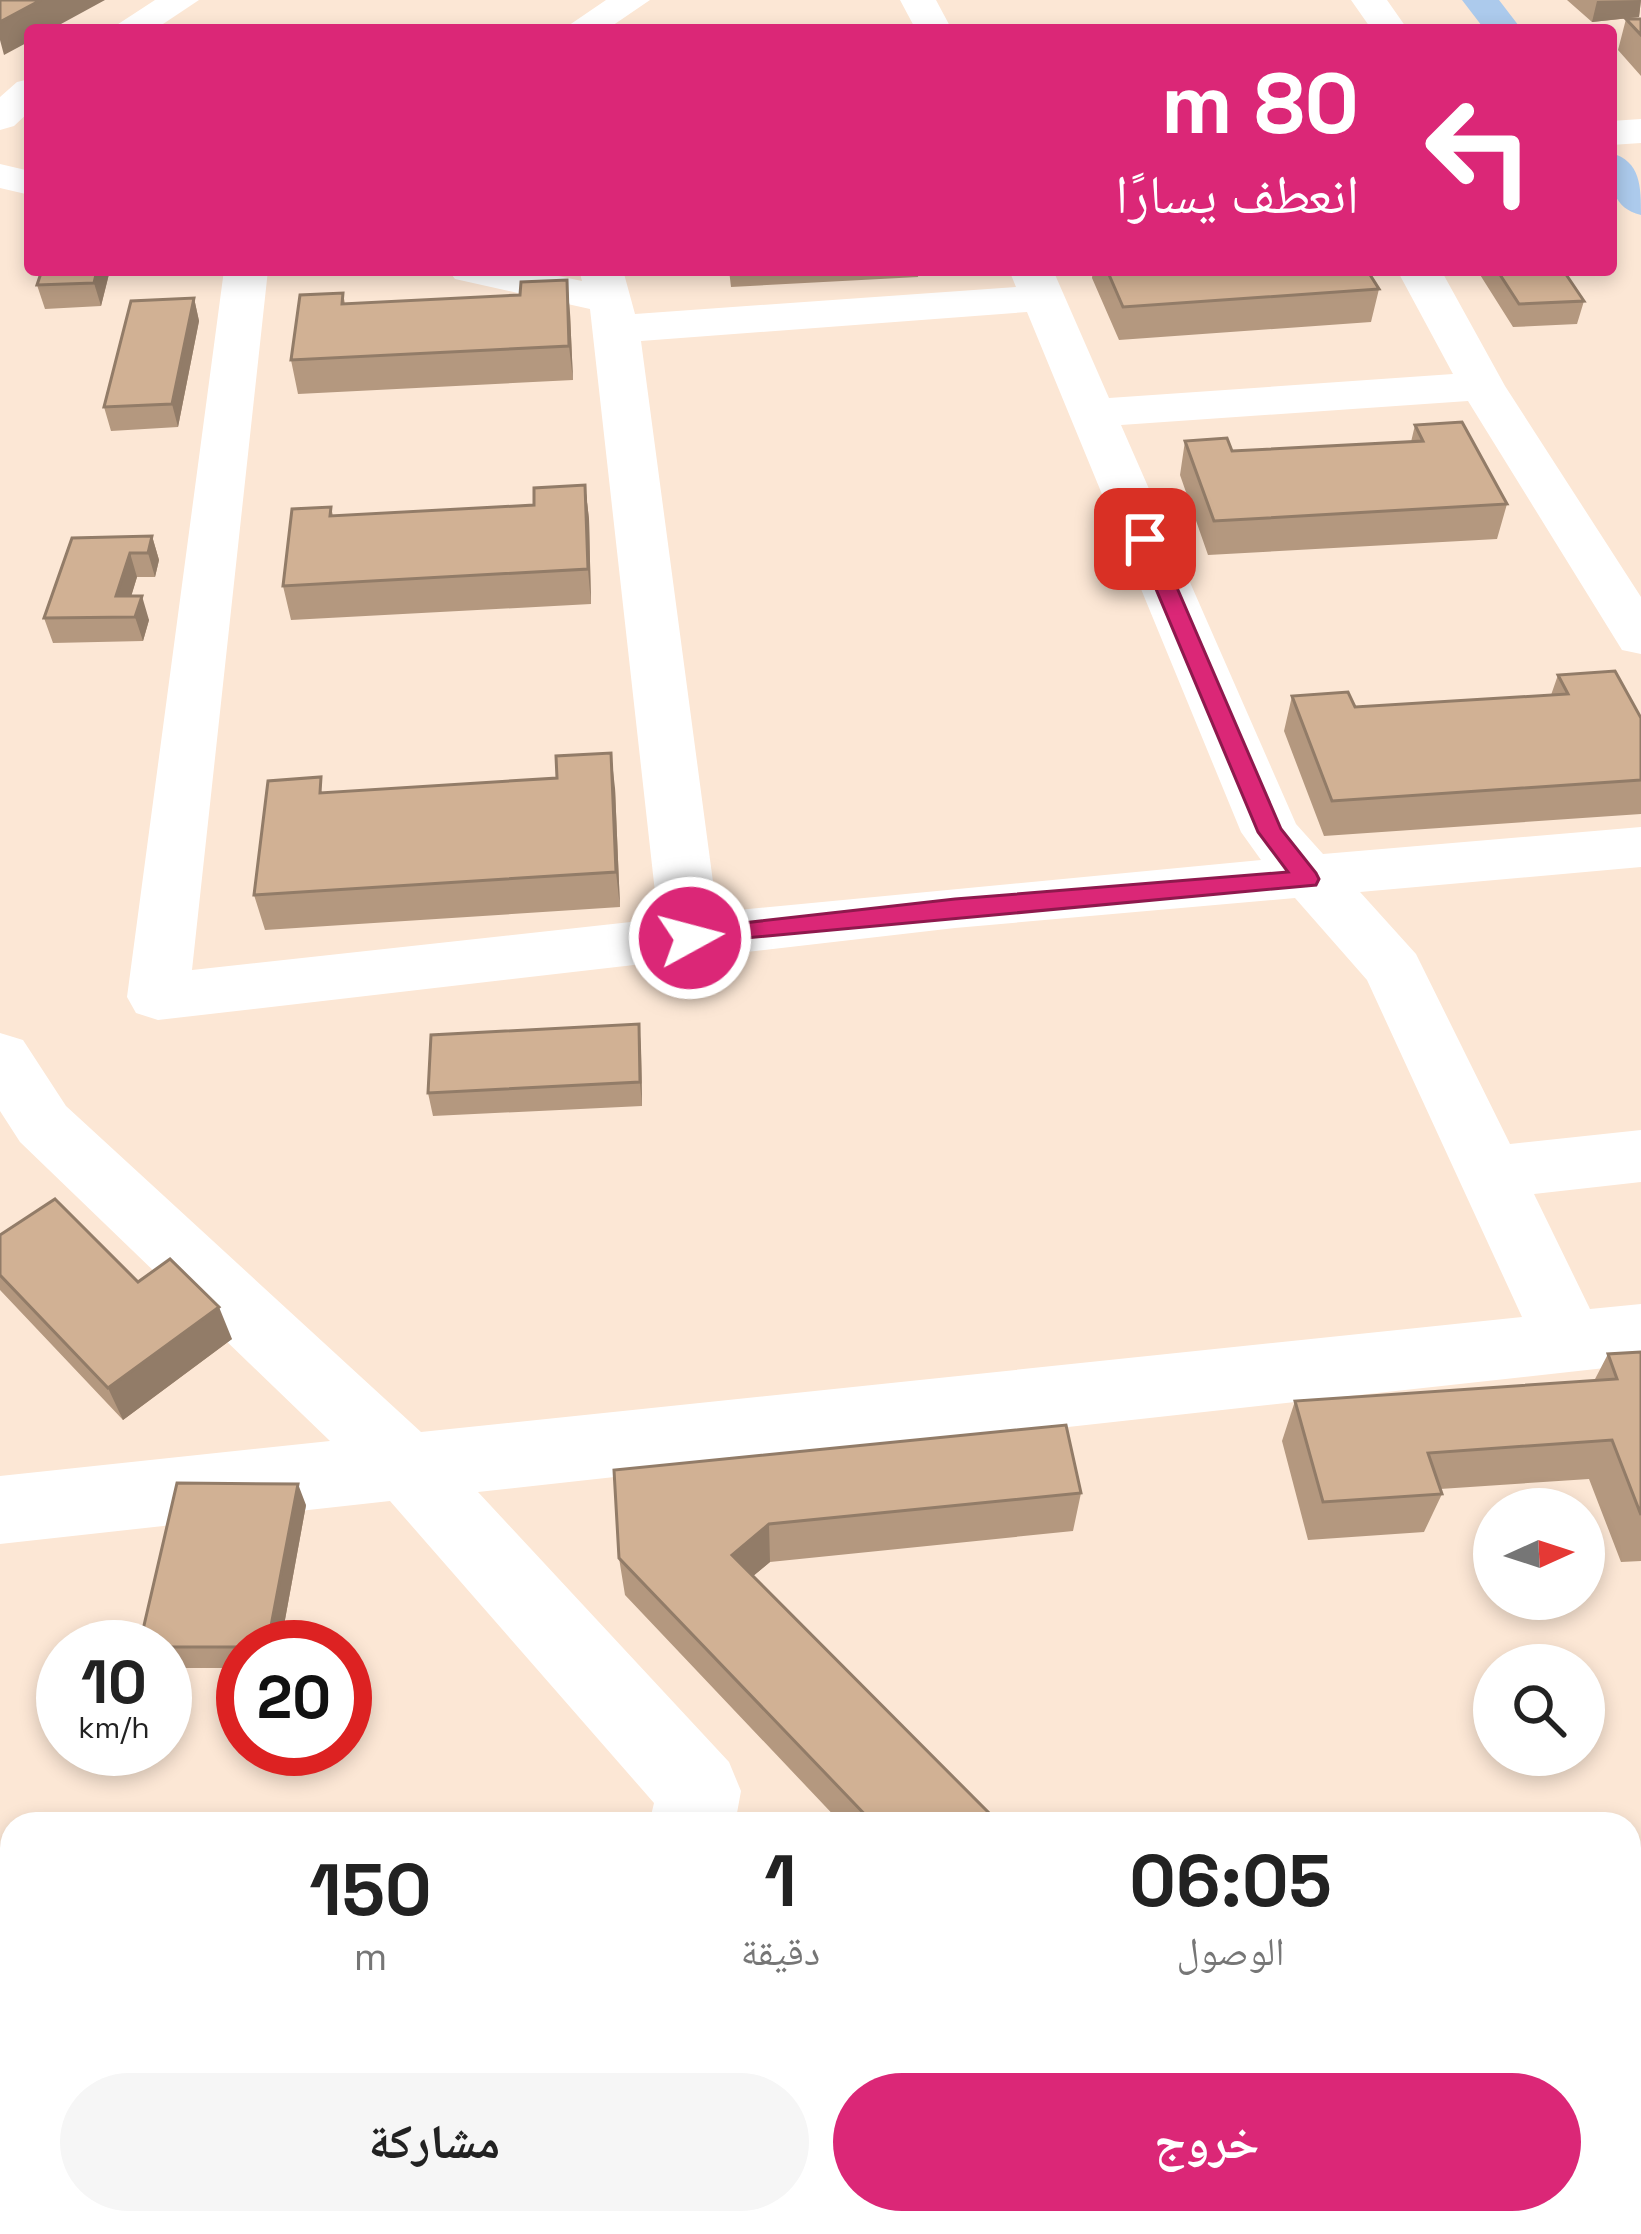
<!DOCTYPE html>
<html lang="ar">
<head>
<meta charset="utf-8">
<style>
	body { margin:0; font-family:"Space Grotesk","Noto Naskh Arabic",sans-serif; background:#f6f6f6; color:#222; direction:rtl; height:100vh; display:flex; flex-direction:column; font-size:45px; white-space:nowrap }
	* { box-sizing:border-box; margin:0 }
	p { font-size:39px; color:#767676 }
	.icon { flex:none; width:66px; height:66px; fill:none; stroke:currentColor; stroke-width:2; stroke-linecap:round; stroke-linejoin:round }
	.map { position:relative; flex:1; overflow:hidden; direction:ltr }
	.panel { position:absolute; left:0px; top:1812px; width:1641px; height:423px; display:flex; flex-direction:column; background:#fff; border-radius:36px 36px 0 0; box-shadow:0 6px 18px #0003; direction:rtl }
	.panel>* { flex:none }
	.guide { position:absolute; left:24px; top:24px; width:1593px; height:252px; border-radius:12px; box-shadow:0 6px 18px #0003; direction:rtl; background:#db2777; color:#fff; overflow:hidden }
	.needle { width:78px; rotate:87deg }
	.controls { position:absolute; left:1473px; top:1488px; display:grid; gap:24px }
	.controls a { display:grid; place-items:center; width:132px; height:132px; border-radius:50%; background:#fff; box-shadow:0 6px 18px #0003; font-size:60px }
	.speed { position:absolute; left:36px; top:1620px; display:flex; gap:24px; font-size:60px; font-weight:700; text-align:center }
	.speed>* { display:grid; place-content:center; width:156px; height:156px; border-radius:50%; background:#fff; box-shadow:0 6px 18px #0003; line-height:1 }
	.speed small { font-size:30px; font-weight:400 }
	.speed .limit { border:18px solid #d22; background:#fff; color:#111 }
	.pin { position:absolute; display:grid; place-items:center; width:102px; height:102px; color:#fff; margin:-51px; border-radius:24px; box-shadow:0 6px 18px #0006 }
	.me { position:absolute; width:132px; margin:-66px; rotate:83deg; stroke-linejoin:round; filter:drop-shadow(0 0 9px #0008) }
	.turn { display:flex; align-items:center; gap:42px; height:252px; padding:0 60px; font-size:54px }
	.turn .icon { width:156px; height:156px; stroke-width:2.5 }
	.turn b { display:block; font-size:84px; line-height:102px }
	.eta { display:flex; justify-content:space-evenly; align-items:center; height:204px; text-align:center }
	.eta b { font-size:72px; font-weight:700; line-height:84px }
	.primary-button { display:flex; gap:24px; margin-top:auto; padding:24px 60px }
	.primary-button a { flex:1; height:138px; border-radius:72px; background:#db2777; color:#fff; font-size:48px; font-weight:700; line-height:138px; text-align:center }
	.primary-button a+a { background:#f6f6f6; color:#222 }
	.map>svg:first-child { display:block }
	.lines { fill:none; stroke-linecap:round; stroke-linejoin:round }
	.path { stroke:#a29284; stroke-width:9; stroke-dasharray:8 12; stroke-linecap:butt }
	.minor { fill:#fff; fill-rule:evenodd }
	.major { fill:#accaec; fill-rule:evenodd }
	.wall { fill:#b4987f }
	.shaded-wall { fill:#927c68 }
	.building { fill:#d1b194; stroke:#927c68; stroke-width:3 }
	.route { fill:#db2777; stroke:#8e194d; stroke-width:3 }
</style>
</head>
<body>
<div class="map">
<svg width="1641" height="2234" viewBox="0 0 1641 2234">
	<rect width="100%" height="100%" fill="#fce7d5"/>
	<g class="lines">
		<path class="path" d="M1122,2223L1126,2234"/>
		<path class="minor" d="M155,0H199L154,30H109Z
			M606,0H650L606,30H562Z
			M900,0H936L952,30H916Z
			M1351,0H1387L1408,30H1372Z
			M30,79V111L14,126L0,130V97L17,82Z
			M1641,119V143L1611,145V121Z
			M0,164L30,171V195L0,188Z
			M224,270H268L192,970L658,919L590,309L455,279L448,270H530L582,281L579,270H623L635,314L1016,287L1009,270H1053L1109,398L1453,374L1397,270H1441L1505,386L1641,597V654L1622,650L1468,401L1121,425L1296,824L1323,854L1641,827V867L1360,892L1416,954L1510,1144L1641,1130V1182L1534,1194L1590,1309L1641,1304V1364L478,1492L729,1762L741,1791L735,1824H649L654,1803L390,1501L0,1544V1476L330,1441L20,1142L0,1111V1033L23,1040L66,1106L421,1432L1522,1317L1367,980L1295,898L955,928L158,1020L136,1013L127,997ZM1027,312L1241,832L1261,860L717,912L641,341Z
			M514,2223H611L606,2234H510Z"/>
		<path class="major" d="M1462,0H1499L1522,30H1485Z
			M1611,153C1641,161 1641,187 1641,215C1609,207 1611,181 1611,153Z"/>
	</g>
	<path class="wall" d="M1567,0H1641L1639,17L1592,22Z
		M1626,19H1641V76L1618,50Z
		M42,270H110L101,306L45,309L37,285Z
		M729,270H919L918,277L731,287Z
		M1093,270H1367L1379,289L1371,322L1119,340L1092,278Z
		M1477,270H1563L1584,301L1577,324L1513,327Z
		M343,293L345,304L520,295L570,313L573,380L298,394L291,360Z
		M194,298L199,321L178,427L111,431L104,407Z
		M1415,425L1507,504L1497,539L1208,555L1180,475L1185,441L1232,451L1411,442Z
		M585,485L589,519L591,604L291,620L283,586L331,507L333,516L534,505Z
		M152,536L159,560L155,577H137L131,596L149,620L143,641L53,643L44,618Z
		M1558,675L1641,718V814L1324,836L1284,731L1292,696L1355,707L1551,695Z
		M615,788L620,907L265,930L254,895L325,793Z
		M641,1048L642,1106L433,1116L428,1093Z
		M0,1235L138,1282L232,1339L123,1420L0,1290Z
		M1641,1352V1561L1621,1562L1589,1479L1440,1489L1442,1494L1424,1532L1308,1540L1282,1441L1295,1401L1594,1381L1608,1354Z
		M614,1470L1081,1493L1073,1531L770,1562L753,1576L1000,1824H842L625,1595L619,1558Z
		M306,1505L280,1647H243V1668H165V1647Z
		M1641,1998V2039L1631,2008Z
		M1629,2061L1641,2099V2162L1633,2168L1629,2169Z"/>
	<path class="shaded-wall" d="M41,0H105L50,30H30V41L4,55L0,40V22Z
		M1641,0L1639,17L1592,22L1597,1Z
		M97,270H110L101,306L94,283Z
		M567,280L570,313L573,380L569,346Z
		M194,298L199,321L178,427L172,404Z
		M585,485L589,519L591,604L588,569Z
		M152,536L159,560L155,577L148,553Z
		M130,553L137,577L125,617L116,596Z
		M142,596L149,620L143,641L135,617Z
		M611,753L615,788L620,907L616,872Z
		M639,1024L641,1048L642,1106L640,1082Z
		M219,1307L232,1339L123,1420L108,1388Z
		M298,1484L306,1505L280,1647H267Z
		M769,1524L770,1562L734,1592L732,1555Z
		M99,2223H120V2234H99Z"/>
	<path class="building" d="M0,0H41L0,22Z
		M1626,19H1641V35Z
		M42,270H97L94,283L37,285Z
		M1107,270H1367L1379,289L1123,307Z
		M1497,270H1563L1584,301L1519,304Z
		M567,280L569,346L291,360L300,295L343,293L342,304L520,295L521,282Z
		M194,298L172,404L104,407L131,301Z
		M1462,422L1507,504L1214,521L1185,441L1227,438L1232,451L1423,441L1415,425Z
		M585,485L588,569L283,586L292,509L331,507L330,516L534,505V488Z
		M152,536L148,553H130L116,596H142L135,617L44,618L72,538Z
		M1615,671L1641,718V780L1332,801L1292,696L1348,692L1355,707L1568,694L1558,675Z
		M611,753L616,872L254,895L268,781L321,777L320,793L557,778L556,756Z
		M639,1024L640,1082L428,1093L431,1035Z
		M55,1199L138,1282L170,1259L219,1307L108,1388L0,1275V1235Z
		M1641,1352V1515L1612,1440L1428,1453L1442,1494L1323,1502L1295,1401L1617,1379L1608,1354Z
		M1066,1425L1081,1493L769,1524L732,1555L1000,1824H874L619,1558L614,1470Z
		M177,1483L298,1484L267,1647H139Z
		M12,2009V2223H99V2234H0V2017Z
		M1629,2061L1641,2099V2151L1629,2152Z"/>
	<path class="route" d="M1145,533L1156,539L1281,829L1316,873L1319,879L1316,885L681,944L678,938L690,929L955,899L1288,872L1258,832L1135,539Z"/>
</svg>
<div class="controls">
<a><svg class="needle" viewBox="-14 -14 28 28"><path d="M0-13l5 13h-10z" fill="#e53935"/><path d="M0 13l5-13h-10z" fill="#767676"/></svg></a>
<a><svg class="icon" aria-label="search" viewBox="0 0 24 24"><circle cx="10" cy="10" r="6"/><path d="M15 15l6 6"/></svg></a>
</div>
<div class="speed"><div>10<small>km/h</small></div><div class="limit">20</div></div>
<div class="pin" style="left:1145px;top:539px;background:#d93025"><svg class="icon" aria-label="arrive" viewBox="0 0 24 24"><path d="M6 21V4h12l-3 4 3 4H6"/></svg></div>
<svg class="me" style="left:690px;top:938px" viewBox="-20 -20 40 40"><circle r="17" fill="#db2777" stroke="#fff" stroke-width="3"/><path d="M0-11L8 9 0 5-8 9z" fill="#fff"/></svg>
<div class="guide">
<div class="turn"><svg class="icon" aria-label="left" viewBox="0 0 24 24"><path d="M17 20v-9H6M10 6l-5 5 5 5"/></svg><div><b>80 m</b>انعطف يسارًا</div></div>
</div>
<section class="panel">
<div class="eta">
<div><b>06:05</b><p>الوصول</p></div>
<div><b>1</b><p>دقيقة</p></div>
<div><b>150</b><p>m</p></div>
</div>
<div class="primary-button"><a>خروج</a><a>مشاركة</a></div>
</section>
</div>
</body>
</html>
